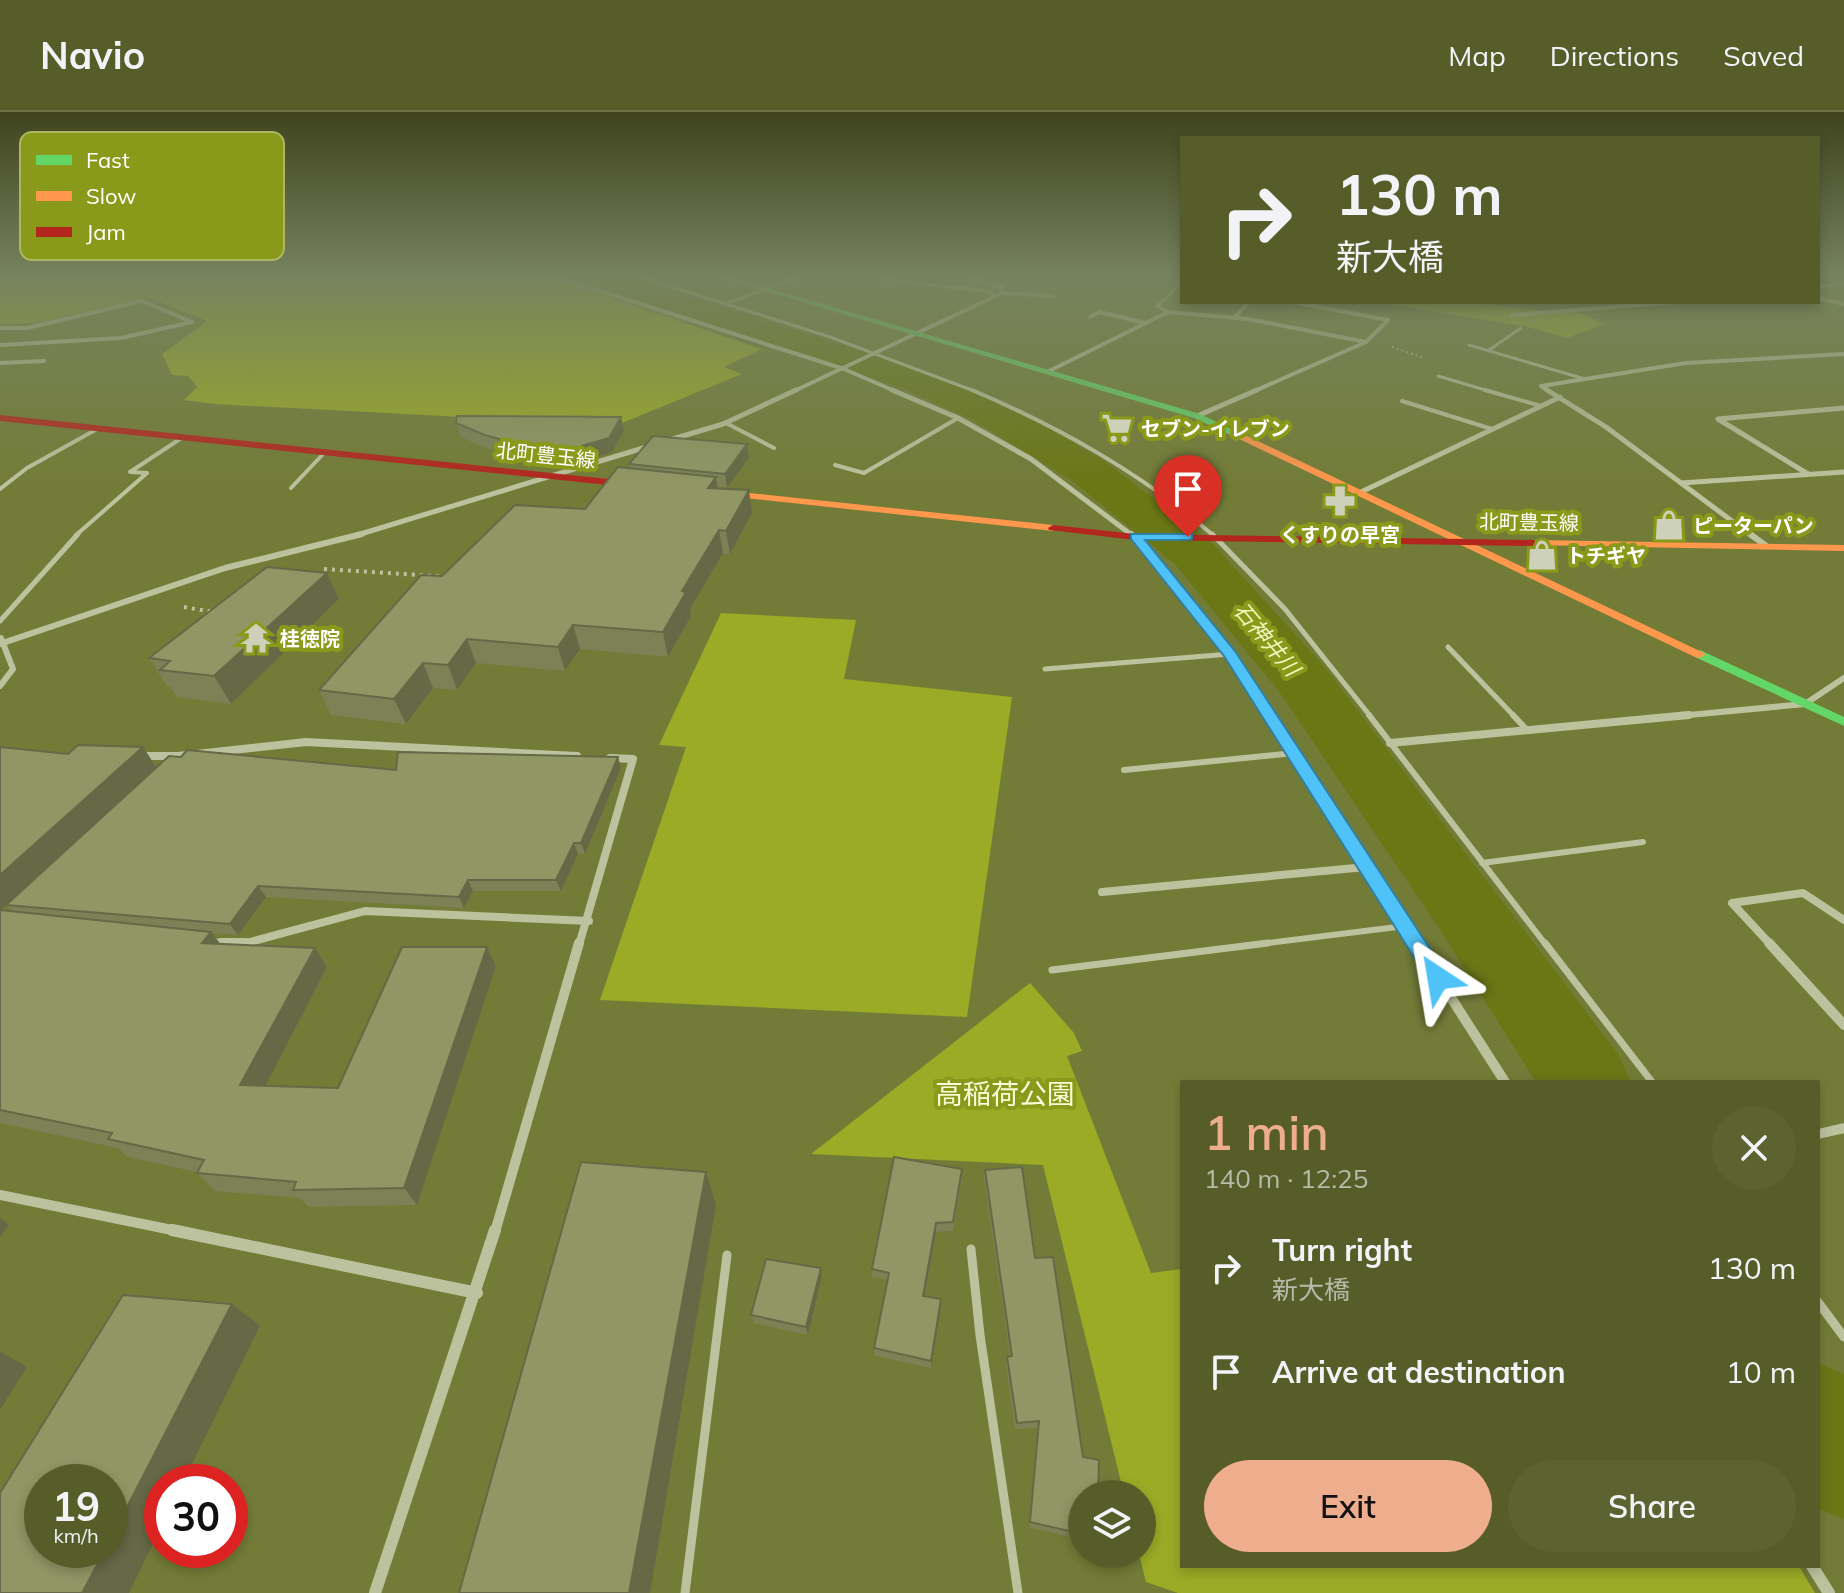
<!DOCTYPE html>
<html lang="en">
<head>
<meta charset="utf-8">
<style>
	body { margin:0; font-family:Mulish,"Noto Sans JP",sans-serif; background:#5c6331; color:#f1f3f6; height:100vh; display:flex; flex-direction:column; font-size:30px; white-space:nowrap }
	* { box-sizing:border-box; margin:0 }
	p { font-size:26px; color:#b6baa8 }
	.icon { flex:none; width:44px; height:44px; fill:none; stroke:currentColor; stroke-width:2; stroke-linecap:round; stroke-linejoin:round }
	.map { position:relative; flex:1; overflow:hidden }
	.details { position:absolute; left:1180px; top:968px; width:640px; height:488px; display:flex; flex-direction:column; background:#565d29; border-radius:0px; box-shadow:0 4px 12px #0003 }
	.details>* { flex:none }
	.banner { position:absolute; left:1180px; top:24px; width:640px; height:168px; border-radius:0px; box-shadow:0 4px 12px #0003; background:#565d29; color:#f1f3f6; overflow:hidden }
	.fabs { position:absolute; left:1068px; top:1368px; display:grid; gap:16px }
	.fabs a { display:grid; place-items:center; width:88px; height:88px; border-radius:50%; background:#565d29; box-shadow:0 4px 12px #0003; font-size:40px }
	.speed { position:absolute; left:24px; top:1352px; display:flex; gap:16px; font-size:40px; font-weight:700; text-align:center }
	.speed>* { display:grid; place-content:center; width:104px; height:104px; border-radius:50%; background:#565d29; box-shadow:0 4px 12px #0003; line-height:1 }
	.speed small { font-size:20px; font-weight:400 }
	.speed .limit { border:12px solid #d22; background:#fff; color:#111 }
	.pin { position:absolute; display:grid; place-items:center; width:68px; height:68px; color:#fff; margin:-82px -34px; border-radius:50% 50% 50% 0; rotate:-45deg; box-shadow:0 0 8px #0007 }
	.pin .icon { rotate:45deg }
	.me { position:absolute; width:88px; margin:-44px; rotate:327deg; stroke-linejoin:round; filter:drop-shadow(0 0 6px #0008) }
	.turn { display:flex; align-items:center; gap:28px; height:168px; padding:0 24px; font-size:36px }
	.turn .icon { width:104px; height:104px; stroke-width:2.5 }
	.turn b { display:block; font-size:56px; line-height:68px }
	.round { display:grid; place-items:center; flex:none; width:84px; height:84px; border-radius:42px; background:#5c6331 }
	.headline { display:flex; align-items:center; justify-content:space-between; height:136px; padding:0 24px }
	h1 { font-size:48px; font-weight:600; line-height:60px; color:#eead8d }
	.button { display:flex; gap:16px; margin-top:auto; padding:16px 24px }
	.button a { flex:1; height:92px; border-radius:48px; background:#eead8d; color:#111; font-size:32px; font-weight:600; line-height:92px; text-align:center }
	.button a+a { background:#5c6331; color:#f1f3f6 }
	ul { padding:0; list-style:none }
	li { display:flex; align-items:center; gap:24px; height:104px; padding:0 24px }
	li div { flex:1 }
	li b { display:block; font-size:30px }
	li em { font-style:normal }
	header { display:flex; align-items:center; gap:48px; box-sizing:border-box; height:112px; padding:0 40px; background:#565d29; border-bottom:2px solid #6c7246 }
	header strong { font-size:38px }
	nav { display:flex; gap:44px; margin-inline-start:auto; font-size:28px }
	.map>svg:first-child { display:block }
	.green { fill:#9cab26 }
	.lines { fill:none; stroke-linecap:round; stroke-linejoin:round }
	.river { fill:#6a7715; fill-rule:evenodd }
	.path-far1 { stroke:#bdc29e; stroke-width:2; stroke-dasharray:2 3; stroke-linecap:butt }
	.path { stroke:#bdc29e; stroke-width:4; stroke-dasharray:3 5; stroke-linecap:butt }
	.lane-far5 { stroke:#bdc29e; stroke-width:3 }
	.lane-far4 { stroke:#bdc29e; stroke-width:4 }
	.lane-far3 { stroke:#bdc29e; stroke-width:5 }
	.lane-far2 { stroke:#bdc29e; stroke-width:6 }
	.lane-far1 { stroke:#bdc29e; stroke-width:7 }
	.lane { stroke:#bdc29e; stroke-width:9 }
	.street-far5 { stroke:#bdc29e; stroke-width:4 }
	.street-far4 { stroke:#bdc29e; stroke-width:5 }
	.street-far3 { stroke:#bdc29e; stroke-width:6 }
	.street-far2 { stroke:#bdc29e; stroke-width:8 }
	.street-far1 { stroke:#bdc29e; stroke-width:10 }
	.street { stroke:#bdc29e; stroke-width:12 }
	.fast { fill:#63d668; fill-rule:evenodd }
	.slow { fill:#ff974d; fill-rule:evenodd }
	.jam { fill:#b3261e; fill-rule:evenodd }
	.wall { fill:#7c8156; fill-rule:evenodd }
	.shaded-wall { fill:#656946 }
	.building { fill:#909664; stroke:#656946; stroke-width:2 }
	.route { fill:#4fc3f7; stroke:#337fa1; stroke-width:2 }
	.labels { text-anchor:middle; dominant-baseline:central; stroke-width:8; stroke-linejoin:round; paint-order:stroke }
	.far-poi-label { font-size:20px; font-weight:bold; fill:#fff; stroke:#89991a; text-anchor:start }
	.far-street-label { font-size:20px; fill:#fff; stroke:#89991a }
	.far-water-label { font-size:22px; font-style:italic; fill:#f1f7bc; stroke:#89991a }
	.near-park-label { font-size:28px; fill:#f7fbd7; stroke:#89991a }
	.key { fill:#89991a; stroke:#acb85f; stroke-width:2 }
	.key-label { font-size:22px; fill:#fff }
</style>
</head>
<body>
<header>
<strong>Navio</strong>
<nav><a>Map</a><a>Directions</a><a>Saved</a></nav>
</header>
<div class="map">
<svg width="1844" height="1481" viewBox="0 0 1844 1481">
	<rect width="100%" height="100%" fill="#737c37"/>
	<path class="green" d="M0,164H546L762,237L724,255L742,262L617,313L214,292L184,288L197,275L188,264L172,263L162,242L207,209L151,186L33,211L0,212Z
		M1377,190H1457L1533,197L1540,203L1578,200L1604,212L1567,226L1528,215Z
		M721,501L856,508L844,567L1012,585L967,905L600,888L686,635L659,633Z
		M1030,871L1074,921L1082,939L1067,944L1151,1161L1182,1157V1454H1799L1815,1481H1178L1146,1470L1139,1442L1142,1382H1124L1043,1053L811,1042Z"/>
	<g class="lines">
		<path class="river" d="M573,164H623L935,262L1003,290L1103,348L1211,430L1323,553L1618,942L1631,970H1536L1444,824L1278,578L1175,452L1071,368L973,308L907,278L578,171Z
			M1818,1251L1844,1262V1407L1818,1396Z"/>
		<path class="path-far1" d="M1392,235L1424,246"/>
		<path class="path" d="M324,457L449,465
			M184,495L213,500"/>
		<path class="lane-far5" d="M638,164L830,225L977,280
			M884,167L949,175
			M1818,175L1844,171
			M730,190L801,164
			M1168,200L1157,194L1180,173L1176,167
			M1469,233L1585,267
			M1489,238L1521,216
			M1438,264L1492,280"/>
		<path class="lane-far4" d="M972,278C1061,316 1141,361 1214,424
			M1485,278L1541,294
			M1402,289L1492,317
			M726,311L774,336
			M835,353L864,361L958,306
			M291,376L325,340
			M0,377L27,356L97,317
			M75,424L147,361L130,360L183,325"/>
		<path class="lane-far3" d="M1212,422L1285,497L1371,605
			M0,509L78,422
			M1448,535L1515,605
			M1045,557L1230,542"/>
		<path class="lane-far2" d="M1369,603L1546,833
			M1513,603L1527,618
			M1124,658L1294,641
			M1482,751L1643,730
			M1252,833L1405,814"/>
		<path class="lane-far1" d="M1545,831L1652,970
			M1052,858L1268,831"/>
		<path class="lane" d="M971,1137L980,1223L1018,1481
			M1818,1190L1844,1225
			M685,1481L727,1143"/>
		<path class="street-far5" d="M553,164L844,257L897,280
			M966,164L1003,176L1002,181
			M949,175L988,179L995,185
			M1818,186L1844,192
			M1512,203L1679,190
			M1090,205L1100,200L1145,211
			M1234,206L1249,190
			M0,216H27L142,189L192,210L121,226L0,233
			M0,251L44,249
			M1047,260L1168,200L1248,207L1366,230
			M792,280L1002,181L1053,184
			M1252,280L1366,230L1388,208L1293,190
			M1550,280L1541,274L1686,251L1844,242"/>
		<path class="street-far4" d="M892,278L958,306L1031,347L1133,424
			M1547,278L1606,315L1752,424
			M1197,304L1257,278
			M666,329L723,312L796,278
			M1808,362L1718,307L1844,296
			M1681,371L1844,360
			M1361,380L1560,285
			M354,424L653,333"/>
		<path class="street-far3" d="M1131,422L1230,542L1270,605
			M1750,422L1765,433
			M0,532L225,456L362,422
			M0,574L13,557L1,526
			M1668,605L1805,592L1844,566"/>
		<path class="street-far2" d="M1269,603L1417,833
			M1390,631L1689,603
			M139,644H178L306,630L577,644
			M1102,780L1366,755
			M212,830L239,833L365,799L589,809
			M579,833L633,647L610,646
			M1771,833L1732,791L1803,781L1844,808"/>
		<path class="street-far1" d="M221,831H246
			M1416,831L1505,970
			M1769,831L1844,913
			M1818,1022L1844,1016
			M0,1083L182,1120
			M495,1120L579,831"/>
		<path class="street" d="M172,1118L477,1181
			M1812,1454L1829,1481
			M375,1481L495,1118"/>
		<path class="fast" d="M715,164H727L1200,302L1243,323L1235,325L1194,306Z
			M1700,538L1844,605V614L1695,545L1694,542Z"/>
		<path class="slow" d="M1235,321H1241L1706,542L1700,546L1695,545L1235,325Z
			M730,379L1053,413L1058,416L1053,419L726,384L725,382Z
			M1534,428L1844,433V439L1530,433L1528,431Z"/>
		<path class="jam" d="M0,303L627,369L632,372L627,375L0,309Z
			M1053,413L1135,422L1534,428L1540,431L1534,434L1135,428L1049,418L1048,416Z"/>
	</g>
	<path class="wall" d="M456,311L624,319L612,340L575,351L561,349L551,355L489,337L461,325Z
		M749,346L727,376L718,375L752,401L730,442L723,441L690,497L691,504L668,545L580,537L565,559L476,551L457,578L433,576L406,612L331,603L319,578L442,464L585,397L630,356L629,352Z
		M327,461L339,487L231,592L177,585L170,574H167L149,546Z
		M0,635L68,642L143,635L156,655L98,708L396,658L618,645L621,656L585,742H578L561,779H473L464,796L266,785L238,823L212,821L220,832L315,836L327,855L265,974L338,976L487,835L496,854L417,1093L309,1095L300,1086L215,1079L197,1061V1060L128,1045L118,1036L0,1011ZM6,793L12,799L2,798Z
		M985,1058L1035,1146L1082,1382V1428L1029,1415L1037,1316L1015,1317L1006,1252L1007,1245L1010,1244L984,1066Z
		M962,1065L953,1119L936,1120L925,1184L941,1195L931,1256L875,1244L874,1236L888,1168L872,1165V1157Z
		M821,1156L822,1164L808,1223L754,1211L751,1203Z"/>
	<path class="shaded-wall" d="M621,305L624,319L612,340L575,351L571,337Z
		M747,332L749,346L727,376L725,362Z
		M557,335L561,349L551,355L548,341Z
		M716,365L719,387L708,376Z
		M749,378L752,401L730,442L726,419Z
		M719,418L723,441L690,497L691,504L668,545L663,520L682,479Z
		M327,461L339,487L231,592L214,564Z
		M573,513L580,537L565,559L558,535Z
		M467,527L476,551L457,578L448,553Z
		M423,551L433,576L406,612L394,587Z
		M143,635L156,655L0,799V763Z
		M618,645L621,656L585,742L581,731Z
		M574,731L578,742L561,779L556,768Z
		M468,768L473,779L464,796L459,785Z
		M258,774L266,785L238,823L230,812Z
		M211,820L226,839L202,831Z
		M487,835L496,854L417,1093L404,1076Z
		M315,836L327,855L256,992L240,973Z
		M706,1060L716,1093L650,1481H629Z
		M0,1106L9,1113L0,1125Z
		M936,1111V1120L923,1192V1184Z
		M821,1156L822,1164L808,1223L806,1215Z
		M941,1187V1195L931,1256V1249Z
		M232,1192L260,1214L183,1370H162V1413L129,1481H82L105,1438H110V1428Z
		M1,1240L27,1255L0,1298V1242Z"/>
	<path class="building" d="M457,304L621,305L609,326L571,337L557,335L548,341L485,323L456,311Z
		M653,324L747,332L725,362L629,352Z
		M618,355L716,365L708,376L749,378L726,419L719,418L682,479L686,480L663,520L573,513L558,535L467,527L448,553L423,551L394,587L319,578L421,463L442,464L515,393L585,397Z
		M267,455L327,461L214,564L160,558L170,549L149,546Z
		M78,633L143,635L0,763V635L68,642Z
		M187,638L396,658L398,640L618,645L581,731H574L556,768H468L459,785L258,774L230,812L6,793L169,644L181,645Z
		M0,798L211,820L202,831L315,836L240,973L338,976L402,835H487L404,1076L293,1078L296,1070L197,1061L204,1048L108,1027L112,1021L0,998Z
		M894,1045L962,1057L953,1110L936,1111L923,1184L941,1187L931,1249L874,1236L889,1161L872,1157Z
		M581,1050L706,1060L629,1481H459Z
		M1022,1055L1035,1146L1053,1145L1083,1345L1099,1348L1098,1382H1082V1422L1030,1410L1039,1309L1017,1311L1007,1245L1012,1244L985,1058Z
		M766,1147L821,1156L806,1215L751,1203Z
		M123,1183L232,1192L110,1428V1370H42V1438H105L82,1481H0V1381Z"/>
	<linearGradient id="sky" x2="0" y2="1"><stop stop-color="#3f441e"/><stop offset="0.44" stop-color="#77835e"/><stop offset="1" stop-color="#77835e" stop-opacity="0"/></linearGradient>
	<rect width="1844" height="372" fill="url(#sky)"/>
	<path class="route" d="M1131,422H1192V427L1188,428H1145L1235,539L1446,861L1449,866L1446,872H1431L1224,544L1131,427Z"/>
	<defs>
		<g id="supermarket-bare" transform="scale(2.4)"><path d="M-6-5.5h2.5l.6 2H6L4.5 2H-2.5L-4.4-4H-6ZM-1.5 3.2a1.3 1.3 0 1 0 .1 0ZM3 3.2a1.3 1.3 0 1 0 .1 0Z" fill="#ced1b9" stroke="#89991a" stroke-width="2.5" paint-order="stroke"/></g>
		<g id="pharmacy-bare" transform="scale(2.4)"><path d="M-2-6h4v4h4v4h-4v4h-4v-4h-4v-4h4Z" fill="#ced1b9" stroke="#89991a" stroke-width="2.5" paint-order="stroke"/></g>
		<g id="shop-bare" transform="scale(2.4)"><path d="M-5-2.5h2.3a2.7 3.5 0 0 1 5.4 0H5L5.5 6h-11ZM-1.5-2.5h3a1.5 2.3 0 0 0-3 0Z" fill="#ced1b9" stroke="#89991a" stroke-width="2.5" paint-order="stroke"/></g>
		<g id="temple-bare" transform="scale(2.4)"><path d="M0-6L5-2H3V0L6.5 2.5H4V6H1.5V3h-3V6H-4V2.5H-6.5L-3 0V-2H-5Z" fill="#ced1b9" stroke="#89991a" stroke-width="2.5" paint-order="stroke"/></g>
	</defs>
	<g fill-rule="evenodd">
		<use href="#supermarket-bare" x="1117" y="316"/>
		<use href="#pharmacy-bare" x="1340" y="389"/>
		<use href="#shop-bare" x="1669" y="413"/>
		<use href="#shop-bare" x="1542" y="443"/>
		<use href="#temple-bare" x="256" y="526"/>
	</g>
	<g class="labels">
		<g class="far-poi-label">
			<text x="1141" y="316">セブン-イレブン</text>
			<text x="1693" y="413">ピーターパン</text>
			<text x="1340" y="422" text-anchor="middle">くすりの早宮</text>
			<text x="1566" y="443">トチギヤ</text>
			<text x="280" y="526">桂徳院</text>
		</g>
		<g class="far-street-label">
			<text transform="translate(546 343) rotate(6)">北町豊玉線</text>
			<text transform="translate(1529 410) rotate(1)">北町豊玉線</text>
		</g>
		<g class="far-water-label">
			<text transform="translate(1267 527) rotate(50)">石神井川</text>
		</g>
		<g class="near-park-label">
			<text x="1005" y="981">高稲荷公園</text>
		</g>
	</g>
	<rect x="20" y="20" width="264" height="128" rx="12" class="key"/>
	<rect x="36" y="43" width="36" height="10" fill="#63d668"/>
	<rect x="36" y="79" width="36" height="10" fill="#ff974d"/>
	<rect x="36" y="115" width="36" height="10" fill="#b3261e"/>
	<g class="key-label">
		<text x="86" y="56">Fast</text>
		<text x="86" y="92">Slow</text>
		<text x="86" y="128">Jam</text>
	</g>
</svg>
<div class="fabs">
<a><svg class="icon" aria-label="layers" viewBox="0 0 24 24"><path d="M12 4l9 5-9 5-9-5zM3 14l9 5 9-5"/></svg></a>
</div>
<div class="speed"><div>19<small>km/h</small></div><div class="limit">30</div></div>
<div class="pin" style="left:1188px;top:425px;background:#d93025"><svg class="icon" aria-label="arrive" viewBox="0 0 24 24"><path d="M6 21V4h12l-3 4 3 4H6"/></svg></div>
<svg class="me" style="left:1438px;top:866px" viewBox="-20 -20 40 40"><path d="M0-17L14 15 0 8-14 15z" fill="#4fc3f7" stroke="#fff" stroke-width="4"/></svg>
<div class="banner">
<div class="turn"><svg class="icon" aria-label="right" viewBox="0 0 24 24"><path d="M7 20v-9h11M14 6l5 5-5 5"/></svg><div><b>130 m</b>新大橋</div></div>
</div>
<section class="details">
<div class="headline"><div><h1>1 min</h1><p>140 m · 12:25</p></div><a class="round"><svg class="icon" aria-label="close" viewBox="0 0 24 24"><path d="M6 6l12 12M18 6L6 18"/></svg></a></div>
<ul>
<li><svg class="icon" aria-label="right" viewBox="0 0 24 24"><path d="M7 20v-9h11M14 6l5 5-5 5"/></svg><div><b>Turn right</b><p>新大橋</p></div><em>130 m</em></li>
<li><svg class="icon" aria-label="arrive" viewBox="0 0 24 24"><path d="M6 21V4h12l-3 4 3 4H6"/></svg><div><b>Arrive at destination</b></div><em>10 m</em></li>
</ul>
<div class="button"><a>Exit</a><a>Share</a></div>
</section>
</div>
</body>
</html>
